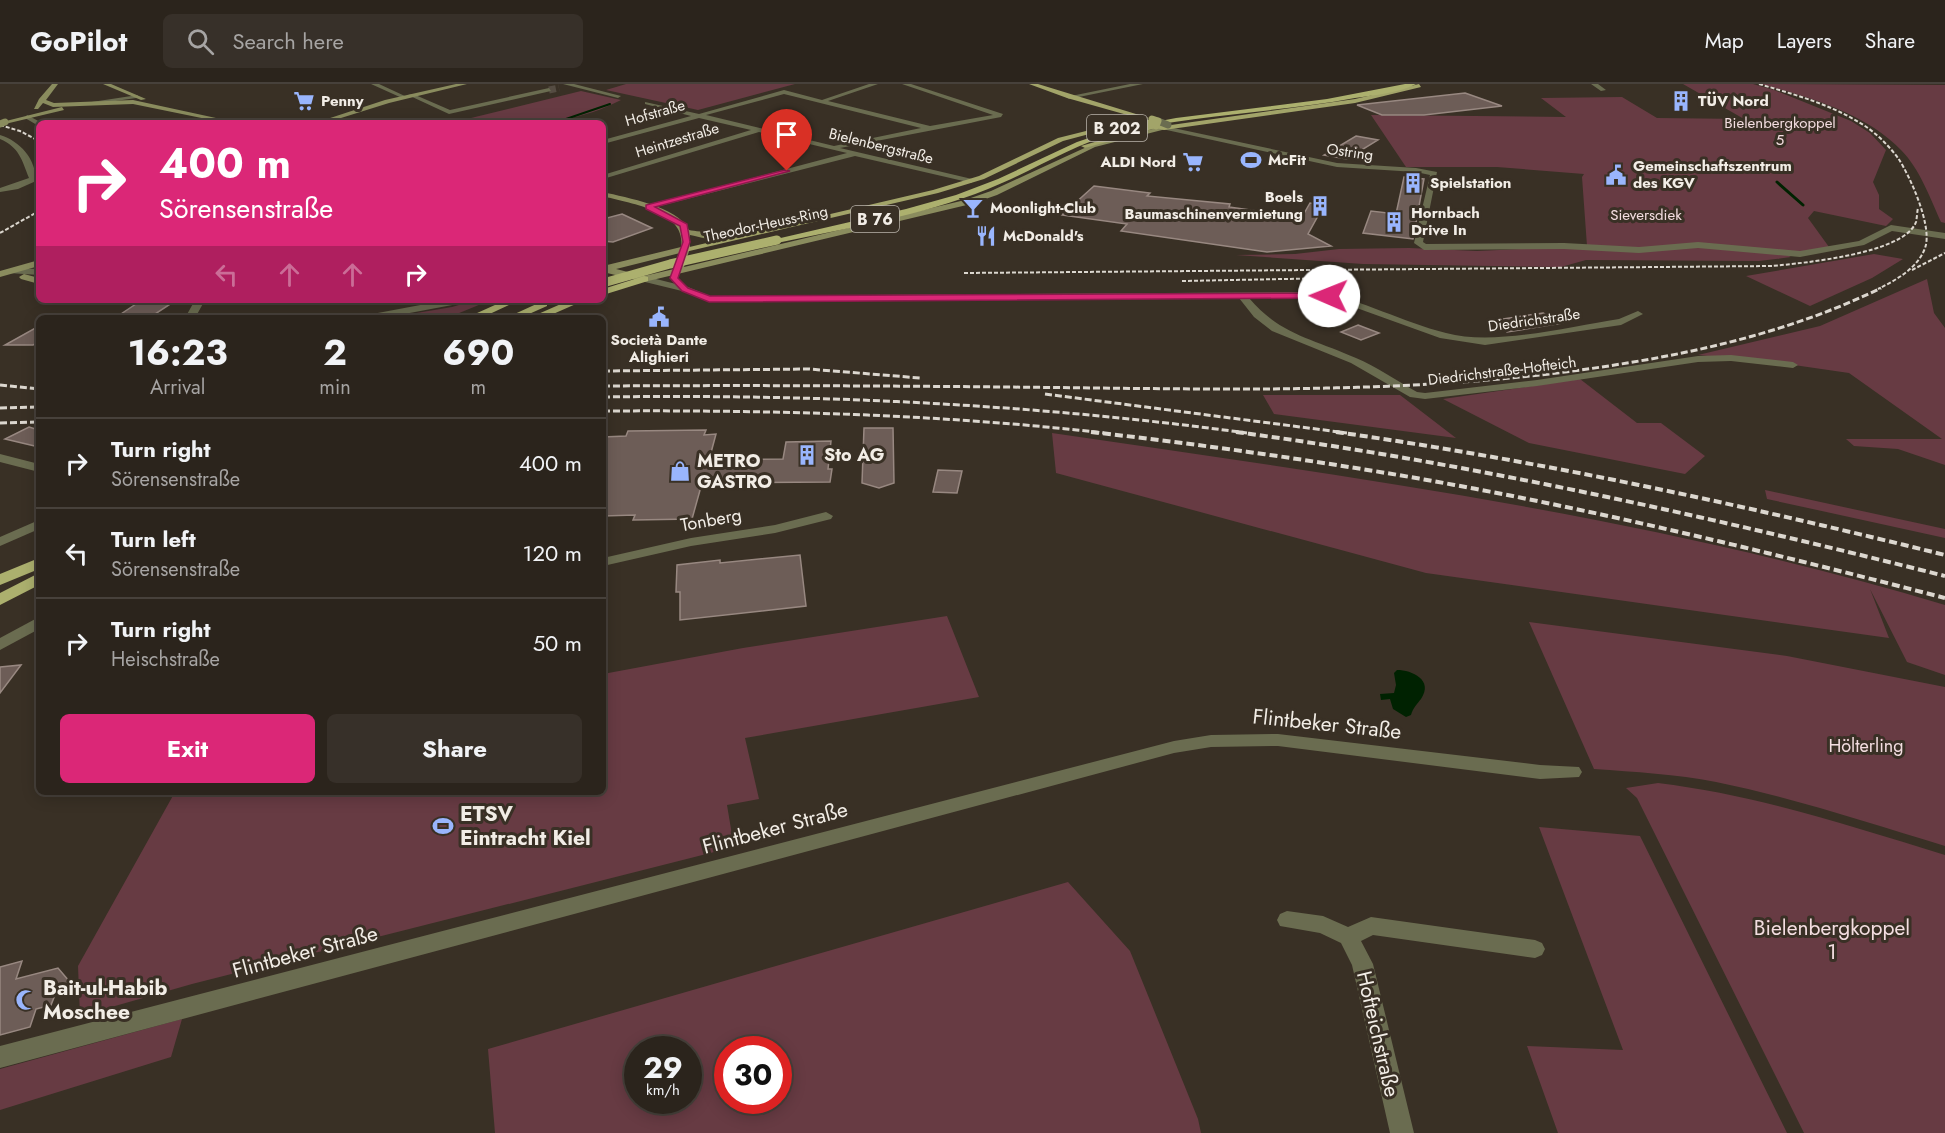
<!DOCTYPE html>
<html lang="en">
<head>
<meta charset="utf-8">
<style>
	body { margin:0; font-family:Jost,sans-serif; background:#373029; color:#f1f3f6; height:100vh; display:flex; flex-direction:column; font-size:22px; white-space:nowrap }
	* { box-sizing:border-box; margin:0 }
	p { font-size:20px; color:#a6a4a3 }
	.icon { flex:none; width:33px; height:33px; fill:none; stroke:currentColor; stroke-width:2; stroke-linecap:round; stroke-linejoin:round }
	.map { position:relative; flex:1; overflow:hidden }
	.panel { position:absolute; left:36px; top:231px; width:570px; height:480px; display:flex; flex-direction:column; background:#2b241c; border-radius:9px; box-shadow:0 3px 15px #0003,0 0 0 2px #47413b }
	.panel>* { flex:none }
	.hud { position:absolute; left:36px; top:36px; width:570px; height:183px; border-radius:9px; box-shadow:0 3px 15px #0003,0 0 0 2px #47413b; background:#db2777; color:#fff; overflow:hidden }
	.speed { position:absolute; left:624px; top:952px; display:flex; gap:12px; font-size:30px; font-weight:700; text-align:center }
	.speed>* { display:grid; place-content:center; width:78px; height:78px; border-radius:50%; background:#2b241c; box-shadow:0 3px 15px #0003,0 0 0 2px #47413b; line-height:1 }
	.speed small { font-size:15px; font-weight:400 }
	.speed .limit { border:9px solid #d22; background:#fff; color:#111 }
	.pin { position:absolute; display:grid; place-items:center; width:51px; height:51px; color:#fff; margin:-62px -26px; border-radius:50% 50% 50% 0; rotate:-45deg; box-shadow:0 0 6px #0007 }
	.pin .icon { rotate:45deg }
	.me { position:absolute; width:66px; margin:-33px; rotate:271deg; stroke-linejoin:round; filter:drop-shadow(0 0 4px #0008) }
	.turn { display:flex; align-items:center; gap:21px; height:126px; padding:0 24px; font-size:27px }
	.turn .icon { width:78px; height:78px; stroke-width:2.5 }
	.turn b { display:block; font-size:42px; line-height:51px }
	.lanes { display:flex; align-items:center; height:57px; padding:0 24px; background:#0003; justify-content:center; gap:30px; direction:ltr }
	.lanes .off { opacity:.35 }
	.eta { display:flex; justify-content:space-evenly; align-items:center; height:102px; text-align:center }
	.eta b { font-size:36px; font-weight:700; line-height:42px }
	.button { display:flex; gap:12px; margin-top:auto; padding:12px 24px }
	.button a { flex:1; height:69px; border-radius:9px; background:#db2777; color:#fff; font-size:24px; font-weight:700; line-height:69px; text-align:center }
	.button a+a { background:#373029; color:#f1f3f6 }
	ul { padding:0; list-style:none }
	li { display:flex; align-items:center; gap:18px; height:90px; padding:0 24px; border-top:2px solid #47413b }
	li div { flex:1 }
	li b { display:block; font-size:22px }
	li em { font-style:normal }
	header { display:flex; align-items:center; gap:36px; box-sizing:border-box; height:84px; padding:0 30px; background:#2b241c; border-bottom:2px solid #47413b }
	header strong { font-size:28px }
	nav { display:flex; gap:33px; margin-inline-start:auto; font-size:21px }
	.search { width:420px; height:54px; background:#373029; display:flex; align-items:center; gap:15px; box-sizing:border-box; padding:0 21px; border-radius:9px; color:#a6a4a3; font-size:22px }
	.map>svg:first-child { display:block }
	.green { fill:#673b43; fill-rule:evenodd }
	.water { fill:#002201 }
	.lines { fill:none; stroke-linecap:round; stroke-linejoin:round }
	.stream-far1 { stroke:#002201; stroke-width:2 }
	.stream { stroke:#002201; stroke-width:3 }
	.building { fill:#6d5d57; stroke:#988881; stroke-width:1.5 }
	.minor-tunnel { stroke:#554c42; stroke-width:7; stroke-dasharray:7 3; stroke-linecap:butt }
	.minor { fill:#6a6c50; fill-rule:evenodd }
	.tertiary { fill:#6a6c50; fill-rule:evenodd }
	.secondary { fill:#8a8c5e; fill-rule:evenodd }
	.primary { fill:#a2a469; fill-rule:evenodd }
	.trunk { fill:#acb06e; fill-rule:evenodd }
	.rail-far2 { stroke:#dcd7cf; stroke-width:2; stroke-dasharray:4 2; stroke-linecap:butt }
	.rail-far1 { stroke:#dcd7cf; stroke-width:3; stroke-dasharray:7 3; stroke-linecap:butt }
	.rail { stroke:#dcd7cf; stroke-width:4; stroke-dasharray:8 4; stroke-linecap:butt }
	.minor-bridge { stroke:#6a6c50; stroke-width:7 }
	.secondary-bridge { stroke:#8a8c5e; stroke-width:7 }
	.primary-bridge { stroke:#a2a469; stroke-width:7 }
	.trunk-bridge { stroke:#acb06e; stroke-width:9 }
	.route { fill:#db2777; stroke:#8e194d; stroke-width:1.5 }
	.labels { text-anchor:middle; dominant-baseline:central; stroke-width:6; stroke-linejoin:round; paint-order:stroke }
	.far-poi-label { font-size:15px; font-weight:bold; fill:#f2ede6; stroke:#393025; text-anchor:start }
	.far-street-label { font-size:15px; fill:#f2ede6; stroke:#393025 }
	.far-park-label { font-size:15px; fill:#f3dde0; stroke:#393025 }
	.shield { fill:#393025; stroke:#bab4ac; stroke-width:1.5 }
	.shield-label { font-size:16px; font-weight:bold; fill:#f2ede6 }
	.poi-label { font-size:18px; font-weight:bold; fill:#f2ede6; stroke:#393025; text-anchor:start }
	.street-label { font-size:18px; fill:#f2ede6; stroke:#393025 }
	.park-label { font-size:18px; fill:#f3dde0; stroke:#393025 }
	.near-street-label { font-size:21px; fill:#f2ede6; stroke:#393025 }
	.near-poi-label { font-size:21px; font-weight:bold; fill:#f2ede6; stroke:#393025; text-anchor:start }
	.near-park-label { font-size:21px; fill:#f3dde0; stroke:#393025 }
</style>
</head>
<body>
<header>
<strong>GoPilot</strong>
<div class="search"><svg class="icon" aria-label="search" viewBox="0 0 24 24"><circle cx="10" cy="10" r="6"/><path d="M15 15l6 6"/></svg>Search here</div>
<nav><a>Map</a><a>Layers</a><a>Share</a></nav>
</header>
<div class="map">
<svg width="1945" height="1049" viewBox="0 0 1945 1049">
	<rect width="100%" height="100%" fill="#393025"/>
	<path class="green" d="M626,0H795L698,26L606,6Z
		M1683,0H1753L1774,6L1851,37L1870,49L1886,66L1873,98L1879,111V125L1893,135L1886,142L1814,127L1808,134L1829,163L1785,170L1791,173L1759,177L1586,176L1561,183L1363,180L1236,171L1295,170L1339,165L1409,164L1477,167L1587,162L1582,93L1584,90L1497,83H1406L1371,31L1566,33L1541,14L1622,13L1657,34L1744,35Z
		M1760,0L1945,1V139L1941,138C1930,114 1920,85 1901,66C1865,29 1809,13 1760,0Z
		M581,7L621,16C571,42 529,39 474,39L471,34Z
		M1874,170L1903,175L1872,194L1810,222L1746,192Z
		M1927,195L1934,229L1945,244V381L1898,365L1854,362L1846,355H1942L1849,289L1787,280L1698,271L1820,242Z
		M476,216H491L447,234H387L452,223Z
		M1580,295L1637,339H1661L1705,372L1685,390L1529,359L1443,315Z
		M1263,311H1400L1456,354L1274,330Z
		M1052,349C1352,393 1654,433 1945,521V591L1907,578L1870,505L1889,554L1426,489L1056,389Z
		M1765,406L1945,445V454L1767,415Z
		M947,532L979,613L745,654L759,715L727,721L734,763L192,900L80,932L78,882L175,708H603V590L743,564Z
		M1529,538L1787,572L1945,603V762C1869,739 1794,714 1716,698C1676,690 1635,688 1594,685Z
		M1658,699C1757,711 1850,742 1945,771V1049H1804L1637,714L1626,704Z
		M1539,743L1640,752L1787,1049H1558L1527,962L1623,966Z
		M1068,798L1130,867L1198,1035L1201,1049H495L488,965ZM638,966H688V1017H638ZM728,966H778V1017H728Z
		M182,935L171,973L0,1026V985Z"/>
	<path class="water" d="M1397,586C1412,586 1434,596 1421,615C1417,620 1413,624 1411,631L1406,633L1393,625L1390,615L1381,616L1380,610L1394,609L1396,601L1394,589Z"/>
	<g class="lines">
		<path class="stream-far1" d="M552,37L566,35L610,20"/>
		<path class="stream" d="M1777,98L1803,121"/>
	</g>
	<path class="building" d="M1465,9L1502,22L1424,31H1382L1357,21Z
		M1356,52L1378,56L1347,75L1324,71Z
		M1404,93L1424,95L1413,155L1363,149L1371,127L1396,130Z
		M1094,102L1150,109L1147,112L1230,120L1229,123L1302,133L1310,119L1324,121L1308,150L1331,162L1267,168L1121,147L1127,140L1062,131Z
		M622,130L652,144L613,158L603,157V135Z
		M139,218L172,219L149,234H115Z
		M1543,229L1562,239L1507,248L1490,237Z
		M1358,241L1379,249L1361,256L1341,248Z
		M39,242V258L33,261H5Z
		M29,343L39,346V363L5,355Z
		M864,344H893L894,399L879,404L862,399Z
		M706,346L704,351L716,350L709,376L783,375L786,358L831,357L828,385H832L830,398L702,399L692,435L633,436L635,431L603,432V353L626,352L628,347Z
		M938,386L962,387L957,409L933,408Z
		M800,471L806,522L680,536V508H676L677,481L720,476V479Z
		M21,581L0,609V583Z
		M22,877L16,895L58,884L69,897L55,911L51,921L36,925L30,943L0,951V883Z"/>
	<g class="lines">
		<path class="minor-tunnel" d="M549,6L559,4"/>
		<path class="minor" d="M371,0H379L407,13L402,14Z
			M563,0H574L621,12L618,14Z
			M869,0H878L828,17L930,42L993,31L902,0H911L1003,30L1001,33L840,64L972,95V99L855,72L648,125L644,123L847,69L759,48L603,95V91L751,46L699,34L603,60V56L691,32L645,20V18L699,30L784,6L822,16ZM784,10L921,44L834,62L706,31Z
			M1130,0H1143L1069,15L1066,13Z
			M1591,0H1598L1606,6L1601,7Z
			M549,4L551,7L449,30L408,11L413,10L450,26Z
			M138,11L136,14L88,21L85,19Z
			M27,31L29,32L42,39L37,41L25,34Z
			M1164,42L1337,79L1416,84L1437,88L1423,158L1426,160L1564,159L1639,163L1698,158L1800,167L1859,157L1891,141L1945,149V155L1892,147L1864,161L1800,173L1698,164L1639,169L1564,165L1424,166L1414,159L1430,91L1416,88L1337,83L1162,45Z
			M0,51C20,57 36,75 36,97L18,105L0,108V104L29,94C22,76 19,63 0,55Z
			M12,184L39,185V191L9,189L7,187Z
			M644,192L688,203L710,212L1319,208C1363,216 1402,238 1446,249C1494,262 1568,243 1619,235L1638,227L1643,230L1621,241L1485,261L1440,254L1340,218L1319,214H1249C1280,251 1314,255 1356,274C1377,283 1397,297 1417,308L1425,309L1537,296L1698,272L1731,271L1793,278L1798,281L1793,284L1731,277L1698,278L1537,302L1425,315L1410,313L1351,279L1272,247L1254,233L1239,214L709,218L682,207L641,197L639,195Z
			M195,216H205L195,234H185Z
			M447,216H468L463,219L383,234H362L367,231Z
			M0,370L39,380V388L0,378Z
			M826,428L833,432L831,435L775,449L691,462L603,482V474L691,454L775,441Z
			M1278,650L1540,681L1579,683L1582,688L1579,693L1540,695L1278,662L1211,663L1174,669L0,984V962L1174,657L1211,651Z
			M1287,827L1323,832L1348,843L1371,833L1535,856L1542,859L1545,865L1542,871L1535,874L1373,851L1361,857L1373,880L1414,1049H1390L1352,881L1341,859L1320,849L1280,842L1277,836L1280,830Z"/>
		<path class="tertiary" d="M39,436V445L0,462V453Z
			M39,533V545L0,566V554Z"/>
		<path class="secondary" d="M52,0H58L46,16L54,19L133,16L239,39H226L133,20L53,23L43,19L38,25H34L39,15Z
			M103,0H111L146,15L141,16Z
			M456,0H467L389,19L325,39H315L385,16Z
			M62,23L64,26L5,40L2,38Z
			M1164,42L1166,45L1095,63L997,111L971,120L644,198L603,188V182L681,163C687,126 629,120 603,112V108C627,114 677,122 689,146C700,148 731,150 738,154C726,161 704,154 690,151V164L684,183L965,116L991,107L1091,61ZM680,169L674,185L644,192L616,185Z
			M39,176V182L0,193V187Z
			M24,190L39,194V200L21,195L19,193Z"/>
		<path class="primary" d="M1029,0H1038L1149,34L1063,57L984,95L938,109L685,168L681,165L933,106L979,92L1058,54L1138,34L1067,14Z
			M1419,0L1421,3L1355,19L1164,46L1156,44L1085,64L1081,62L1156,40L1164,42L1355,15Z"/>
		<path class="trunk" d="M1405,0H1416C1400,9 1374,11 1355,14C1276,29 1194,30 1117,49C1071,61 1032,88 988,105C920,132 848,144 777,159L772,156L906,125L956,111L998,95L1077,58L1113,46L1176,34L1327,15Z
			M603,182L608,185L607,188L603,189Z
			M644,192L648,193V197L603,211V205Z
			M506,216H520L481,234H466Z
			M570,216H585L544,234H529Z
			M543,217L547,218V222L520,234H506Z
			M39,474V485L0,501V490Z
			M39,489V501L0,521V509Z"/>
		<path class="rail-far2" d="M1759,0C1796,11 1833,21 1865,42C1877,50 1889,62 1898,74C1910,92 1933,143 1925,164C1918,184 1896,196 1878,205
			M0,41L20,47L39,57
			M0,149L39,127
			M1912,186L1945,169
			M964,189L1772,182C1803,179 1904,170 1916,138C1917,134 1917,128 1918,124
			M1182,197L1335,194"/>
		<path class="rail-far1" d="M603,287L809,285L920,294
			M0,301L39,305
			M603,302C767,301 932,302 1096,304C1271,306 1447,308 1621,280C1710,266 1799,244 1881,204
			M1045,310L1347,349
			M603,313C818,310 1033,320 1247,349
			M0,324L39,323
			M603,327C770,326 938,330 1104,349
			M0,339L39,338"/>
		<path class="rail" d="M1091,348C1198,360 1304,375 1410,393C1590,424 1768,468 1945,514
			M1236,348C1475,380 1711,433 1945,492
			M1336,348C1541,377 1744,421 1945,471"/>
		<path class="minor-bridge" d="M1158,37L1168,41"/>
		<path class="secondary-bridge" d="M0,40L5,38"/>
		<path class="primary-bridge" d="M1140,37L1156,42L1158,37L1152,35"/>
		<path class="trunk-bridge" d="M603,199L670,180L777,156"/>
	</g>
	<path class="route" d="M785,86L790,87L655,123L687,140L690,158L678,194L688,204L710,212L1329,209L1334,212L1329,214L709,218L682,207L670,194L683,158L680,142L646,125V121Z"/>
	<defs>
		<g id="supermarket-bare" transform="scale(1.62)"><path d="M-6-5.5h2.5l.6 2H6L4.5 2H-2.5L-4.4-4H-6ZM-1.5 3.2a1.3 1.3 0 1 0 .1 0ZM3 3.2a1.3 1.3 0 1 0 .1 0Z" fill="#99b5fd" stroke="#393025" stroke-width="2.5" paint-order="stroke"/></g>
		<g id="building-bare" transform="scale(1.62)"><path d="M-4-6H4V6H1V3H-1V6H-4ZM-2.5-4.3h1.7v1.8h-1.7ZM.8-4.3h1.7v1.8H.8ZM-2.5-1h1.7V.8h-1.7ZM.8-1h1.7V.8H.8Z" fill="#99b5fd" stroke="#393025" stroke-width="2.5" paint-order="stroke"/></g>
		<g id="stadium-bare" transform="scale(1.62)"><path d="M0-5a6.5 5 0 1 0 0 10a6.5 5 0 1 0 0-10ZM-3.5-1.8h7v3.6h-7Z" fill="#99b5fd" stroke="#393025" stroke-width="2.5" paint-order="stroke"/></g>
		<g id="civic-bare" transform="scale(1.62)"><path d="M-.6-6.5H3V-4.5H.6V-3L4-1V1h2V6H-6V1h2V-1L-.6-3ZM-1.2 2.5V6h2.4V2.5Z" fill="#99b5fd" stroke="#393025" stroke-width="2.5" paint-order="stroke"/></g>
		<g id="bar-bare" transform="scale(1.62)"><path d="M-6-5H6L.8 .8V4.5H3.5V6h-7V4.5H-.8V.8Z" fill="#99b5fd" stroke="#393025" stroke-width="2.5" paint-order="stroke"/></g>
		<g id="restaurant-bare" transform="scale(1.62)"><path d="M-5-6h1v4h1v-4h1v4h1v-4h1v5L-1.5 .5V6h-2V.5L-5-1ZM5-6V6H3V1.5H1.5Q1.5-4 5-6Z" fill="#99b5fd" stroke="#393025" stroke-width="2.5" paint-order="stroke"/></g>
		<g id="shop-bare" transform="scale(1.62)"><path d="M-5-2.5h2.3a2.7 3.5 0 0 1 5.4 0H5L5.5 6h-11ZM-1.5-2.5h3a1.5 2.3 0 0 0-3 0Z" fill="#99b5fd" stroke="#393025" stroke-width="2.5" paint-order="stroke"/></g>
		<g id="mosque-bare" transform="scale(1.62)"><path d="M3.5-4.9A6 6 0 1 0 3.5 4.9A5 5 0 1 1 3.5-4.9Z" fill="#99b5fd" stroke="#393025" stroke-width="2.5" paint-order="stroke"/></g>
	</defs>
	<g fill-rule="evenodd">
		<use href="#supermarket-bare" x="304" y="17"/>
		<use href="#building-bare" x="1681" y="17"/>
		<use href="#stadium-bare" x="1251" y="76"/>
		<use href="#supermarket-bare" x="1193" y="78"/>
		<use href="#civic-bare" x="1616" y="91"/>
		<use href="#building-bare" x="1413" y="99"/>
		<use href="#building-bare" x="1320" y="122"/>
		<use href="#bar-bare" x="973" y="124"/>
		<use href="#building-bare" x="1394" y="138"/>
		<use href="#restaurant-bare" x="986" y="152"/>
		<use href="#civic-bare" x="659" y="233"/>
		<use href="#building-bare" x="807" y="371"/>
		<use href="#shop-bare" x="680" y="387"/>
		<use href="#stadium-bare" x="443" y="742"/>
		<use href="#mosque-bare" x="26" y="916"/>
	</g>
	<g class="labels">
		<g class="far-poi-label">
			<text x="321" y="17">Penny</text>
			<text x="1698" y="17">TÜV Nord</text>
			<text x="1268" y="76">McFit</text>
			<text x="1176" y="78" text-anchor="end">ALDI Nord</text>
			<text x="1633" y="82">Gemeinschaftszentrum<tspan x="1633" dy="17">des KGV</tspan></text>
			<text x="1430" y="99">Spielstation</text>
			<text x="1303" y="113" text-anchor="end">Boels<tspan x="1303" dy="17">Baumaschinenvermietung</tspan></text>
			<text x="990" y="124">Moonlight-Club</text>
			<text x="1411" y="129">Hornbach<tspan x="1411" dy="17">Drive In</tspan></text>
			<text x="1003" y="152">McDonald's</text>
			<text x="659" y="256" text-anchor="middle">Società Dante<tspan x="659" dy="17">Alighieri</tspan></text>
		</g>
		<g class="far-street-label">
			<text transform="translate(655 29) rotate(-16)">Hofstraße</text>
			<text transform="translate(677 56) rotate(-17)">Heintzestraße</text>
			<text transform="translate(881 62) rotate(14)">Bielenbergstraße</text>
			<text transform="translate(1350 68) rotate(8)">Ostring</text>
			<text transform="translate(766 140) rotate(-12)">Theodor-Heuss-Ring</text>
			<text transform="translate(1534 236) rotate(-8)">Diedrichstraße</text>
			<text transform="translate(1502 287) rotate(-7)">Diedrichstraße-Hofteich</text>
		</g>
		<g class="far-park-label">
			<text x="1780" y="39">Bielenbergkoppel<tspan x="1780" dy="17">5</tspan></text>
			<text x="1646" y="131">Sieversdiek</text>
		</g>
		<g class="shield">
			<rect x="1087" y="31" width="60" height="26" rx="4.5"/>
			<rect x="851" y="122" width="48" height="26" rx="4.5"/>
		</g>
		<g class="shield-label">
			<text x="1117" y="44">B 202</text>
			<text x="875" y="135">B 76</text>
		</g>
		<g class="poi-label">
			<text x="824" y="371">Sto AG</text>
			<text x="697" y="377">METRO<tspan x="697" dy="21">GASTRO</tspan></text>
		</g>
		<g class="street-label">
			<text transform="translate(711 436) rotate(-10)">Tonberg</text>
		</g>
		<g class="park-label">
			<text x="1866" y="662">Hölterling</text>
		</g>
		<g class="near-street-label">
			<text transform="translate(1327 640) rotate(6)">Flintbeker Straße</text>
			<text transform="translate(775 744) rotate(-15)">Flintbeker Straße</text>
			<text transform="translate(305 868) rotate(-15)">Flintbeker Straße</text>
			<text transform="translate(1378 950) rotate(77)">Hofteichstraße</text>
		</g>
		<g class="near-poi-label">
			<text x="460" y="730">ETSV<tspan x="460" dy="24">Eintracht Kiel</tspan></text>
			<text x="43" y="904">Bait-ul-Habib<tspan x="43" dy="24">Moschee</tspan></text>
		</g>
		<g class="near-park-label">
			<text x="1832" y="844">Bielenbergkoppel<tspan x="1832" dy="24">1</tspan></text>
		</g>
	</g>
</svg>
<div class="speed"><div>29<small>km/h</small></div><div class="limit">30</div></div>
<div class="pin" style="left:787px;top:87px;background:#d93025"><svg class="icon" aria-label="arrive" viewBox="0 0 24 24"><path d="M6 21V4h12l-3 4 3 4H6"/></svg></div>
<svg class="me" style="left:1329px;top:212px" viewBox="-20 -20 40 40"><circle r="19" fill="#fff"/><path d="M0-13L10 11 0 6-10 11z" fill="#db2777"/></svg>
<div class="hud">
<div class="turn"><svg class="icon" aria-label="right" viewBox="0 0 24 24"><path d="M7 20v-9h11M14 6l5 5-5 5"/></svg><div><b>400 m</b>Sörensenstraße</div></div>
<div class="lanes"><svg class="icon off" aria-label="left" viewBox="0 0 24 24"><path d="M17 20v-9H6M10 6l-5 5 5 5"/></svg><svg class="icon off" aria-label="ahead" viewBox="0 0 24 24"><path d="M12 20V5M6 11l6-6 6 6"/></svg><svg class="icon off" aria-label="ahead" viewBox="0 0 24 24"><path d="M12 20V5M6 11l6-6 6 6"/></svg><svg class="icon" aria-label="right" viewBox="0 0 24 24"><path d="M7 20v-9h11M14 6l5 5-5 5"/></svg></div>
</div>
<section class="panel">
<div class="eta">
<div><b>16:23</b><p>Arrival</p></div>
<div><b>2</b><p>min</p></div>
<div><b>690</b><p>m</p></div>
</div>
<ul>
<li><svg class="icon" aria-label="right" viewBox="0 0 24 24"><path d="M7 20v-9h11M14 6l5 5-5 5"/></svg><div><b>Turn right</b><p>Sörensenstraße</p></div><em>400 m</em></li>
<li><svg class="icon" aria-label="left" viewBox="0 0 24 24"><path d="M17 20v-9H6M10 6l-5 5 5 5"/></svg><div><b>Turn left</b><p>Sörensenstraße</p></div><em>120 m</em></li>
<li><svg class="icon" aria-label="right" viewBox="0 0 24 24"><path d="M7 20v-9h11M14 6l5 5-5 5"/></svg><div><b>Turn right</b><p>Heischstraße</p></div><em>50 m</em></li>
</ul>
<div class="button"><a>Exit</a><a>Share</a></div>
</section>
</div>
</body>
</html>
